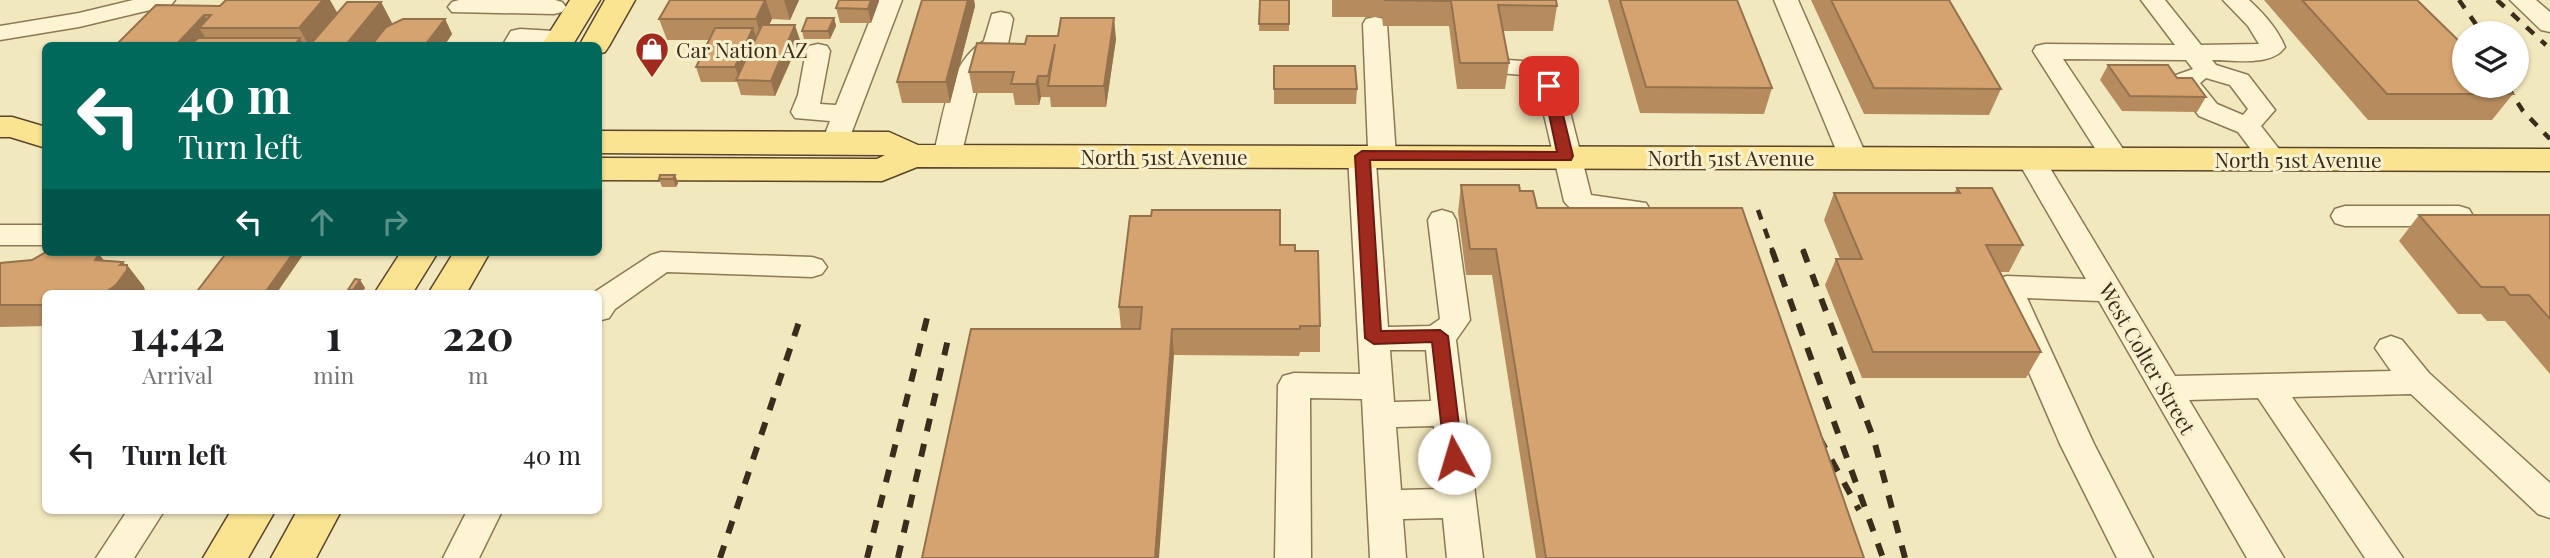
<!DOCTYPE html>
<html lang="en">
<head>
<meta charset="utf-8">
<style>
	body { margin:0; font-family:"Playfair Display",serif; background:#f2f2f2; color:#202124; height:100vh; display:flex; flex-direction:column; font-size:26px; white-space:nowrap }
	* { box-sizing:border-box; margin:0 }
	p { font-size:23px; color:#757577 }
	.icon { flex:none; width:38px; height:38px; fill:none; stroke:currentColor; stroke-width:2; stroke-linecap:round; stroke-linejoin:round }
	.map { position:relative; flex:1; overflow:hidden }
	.sheet { position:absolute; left:42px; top:290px; width:560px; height:224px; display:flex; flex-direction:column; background:#fff; border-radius:10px; box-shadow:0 2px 5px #0004 }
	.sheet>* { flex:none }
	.hud { position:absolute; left:42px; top:42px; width:560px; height:214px; border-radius:10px; box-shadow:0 2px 5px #0004; background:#00695c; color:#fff; overflow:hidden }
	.tools { position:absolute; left:2452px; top:21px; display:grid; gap:14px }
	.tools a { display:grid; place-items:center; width:77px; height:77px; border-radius:50%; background:#fff; box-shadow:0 2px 5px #0004; font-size:35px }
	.pin { position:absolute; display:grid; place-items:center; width:60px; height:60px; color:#fff; margin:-30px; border-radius:14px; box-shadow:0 4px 10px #0006 }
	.me { position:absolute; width:77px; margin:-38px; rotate:354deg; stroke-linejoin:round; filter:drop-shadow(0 0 5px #0008) }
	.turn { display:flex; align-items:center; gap:24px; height:147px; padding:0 21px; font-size:32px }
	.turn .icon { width:91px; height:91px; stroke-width:2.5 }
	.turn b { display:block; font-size:49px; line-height:60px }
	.lanes { display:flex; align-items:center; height:66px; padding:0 21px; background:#0003; justify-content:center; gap:35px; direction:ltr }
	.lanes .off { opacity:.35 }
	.eta { display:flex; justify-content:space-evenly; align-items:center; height:119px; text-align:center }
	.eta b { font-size:42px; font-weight:700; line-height:49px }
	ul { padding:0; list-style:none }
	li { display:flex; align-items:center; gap:21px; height:91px; padding:0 21px }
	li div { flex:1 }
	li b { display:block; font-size:26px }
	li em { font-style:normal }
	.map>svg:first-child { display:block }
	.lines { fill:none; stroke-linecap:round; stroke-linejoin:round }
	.minor-casing { stroke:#8c7855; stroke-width:3 }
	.major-casing { stroke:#59442a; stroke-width:3 }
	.minor { fill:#fcf4d2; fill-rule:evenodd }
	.major { fill:#fae491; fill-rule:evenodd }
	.rail-far1 { stroke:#3a2d1b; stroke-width:4.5; stroke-dasharray:10 10; stroke-linecap:butt }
	.rail { stroke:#3a2d1b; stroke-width:6; stroke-dasharray:13 13; stroke-linecap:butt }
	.wall { fill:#b68c5f }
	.shaded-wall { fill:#94724e }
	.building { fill:#d4a36f; stroke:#94724e; stroke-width:2 }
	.route { fill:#a12a1e; stroke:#691b14; stroke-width:2 }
	.labels { text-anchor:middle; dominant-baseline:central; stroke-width:6; stroke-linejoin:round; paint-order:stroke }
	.poi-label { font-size:21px; fill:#3a2d1b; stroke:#f9f1ce; text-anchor:start }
	.street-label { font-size:21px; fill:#3a2d1b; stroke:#f9f1ce }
</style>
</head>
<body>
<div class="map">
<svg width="2550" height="558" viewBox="0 0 2550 558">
	<rect width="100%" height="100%" fill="#f2e8be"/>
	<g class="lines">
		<g class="minor-casing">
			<path id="minor" d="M133,0H175L171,5L79,27L0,40V26L79,13Z
				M459,0H555L562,2L566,7L562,12L554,14L452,12L448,7L452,2Z
				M878,0H902L848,142L844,148L835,151L826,148L822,142L830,121L795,118L791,112L798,95L806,51L809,46L818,44L827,46L830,51L820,104L836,105Z
				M1774,0H1798L1867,157L1863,163L1853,166L1843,163L1839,157Z
				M2141,0H2165L2201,45L2259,44L2248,26L2223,0H2249C2264,14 2277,28 2285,47C2272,67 2233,60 2212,60L2216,65L2248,75L2275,110L2261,126L2286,158L2282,164L2272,167L2262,164L2238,132L2199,116L2172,80L2176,75L2193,69L2186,60L2063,59L2129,158L2125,164L2115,167L2105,164L2033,51L2036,46L2045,44L2175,45ZM2206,78L2230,85L2248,109L2243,115L2217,104L2200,83Z
				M2510,0H2536L2550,12V32L2541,30Z
				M1001,12L1010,14L1013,19L1008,44L989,60L981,73L961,156L957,162L947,165L937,162L933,156C944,116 947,64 984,41L992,14Z
				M1375,17L1384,19L1387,24L1396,156L1392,162L1376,163L1388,327L1430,326L1440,319L1428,220L1432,213L1442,210L1452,213L1456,220L1470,320L1456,340L1483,558H1447L1443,518L1403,519L1406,558H1370L1362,399L1310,398L1311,558H1275L1278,385L1283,376L1294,373L1360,374L1348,156L1352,150L1368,149L1363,24L1366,19ZM1390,350H1426L1431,401L1394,402ZM1434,426L1440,489L1401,490L1396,427Z
				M520,29L571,32L574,37L571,42L562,44L502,46L511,31Z
				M1508,60L1555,63L1559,68L1591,195L1646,203L1650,210L1646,217C1626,222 1576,220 1564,201L1535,76L1499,73L1495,68L1499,63Z
				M2030,149L2040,152L2044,158L2175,376L2391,371L2375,348L2380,340L2391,336L2402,340L2429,373L2550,483V518L2538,514L2411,394L2292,397L2403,558H2365L2258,398L2189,400L2284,558H2247L2099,301L2027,298L2094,444L2153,558H2117L2060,444L1992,287L1996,279L2007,276L2086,279L2016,158L2020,152Z
				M2345,206H2459L2469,209L2473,216L2469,223L2459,226H2345L2335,223L2331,216L2335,209Z
				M0,225H46V245H0Z
				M661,252L812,257L822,260L827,267L822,274L812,277L667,272L615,309L609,318L598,321V294L593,293L651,255Z
				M127,511H164L134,558H96Z
				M467,511H502L479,558H443Z"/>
		</g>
		<g class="major-casing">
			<path id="major" d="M570,0H600L572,46H541Z
				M605,0H635L609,46L605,52L598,54V46H579Z
				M0,117H12L46,127V148L10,137H0Z
				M598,131L889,132L918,145L2550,149V171L917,167L882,181L598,180V158L877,159L885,155L598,153Z
				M401,252H438L412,294H374Z
				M454,252H490L466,294H428Z
				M231,511H275L248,558H203Z
				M297,511H341L316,558H271Z"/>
		</g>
		<use href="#minor" class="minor"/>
		<use href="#major" class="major"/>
		<path class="rail-far1" d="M2459,0L2482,33
			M2497,0L2546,45
			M2507,86L2523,111L2550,139
			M1758,210L1773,252
			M1803,249L1804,252"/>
		<path class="rail" d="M1772,250L1883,558
			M1803,250L1874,440L1905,558
			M1819,437L1859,510
			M720,558L801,316
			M867,558L929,310
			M898,558L948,339"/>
	</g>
	<path class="wall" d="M670,0H799L790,20L772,19L769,25L800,40L775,96L741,95L737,82H701L696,67L709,40H667L659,19Z
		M922,0H974L975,6L950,103H902L897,82Z
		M1260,0H1289V31H1259Z
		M1332,0H1556L1557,6L1553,31H1503L1509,63L1505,89H1457L1449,26H1383L1382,17H1332Z
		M1608,0H1737L1772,88L1764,114L1640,113Z
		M1811,0H1949L2001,89L1989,115L1864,114Z
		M2264,0H2417L2513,94L2492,120H2368Z
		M879,1L871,23H840L836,8Z
		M381,2L392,23L391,24L445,19L452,34L444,46H115L156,5L337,13Z
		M834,18L836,26L830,39H804L802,31Z
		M1058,36L1116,39L1106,107H1051L1050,97H1041L1039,105H1015L1013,93H973L969,72L1025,44Z
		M2108,65L2177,78L2206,97L2197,112L2122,111L2100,80Z
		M1274,66L1357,89L1356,104H1274Z
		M675,175L678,183L676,187H662L659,179Z
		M1461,185L1520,191L1864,558H1536L1492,275H1466L1458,212Z
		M1957,188L2023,245L2009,272H2000L2041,352L2026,378H1862L1825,285L1836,259H1840L1824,220L1834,193H1954Z
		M2419,215H2550V374L2505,321H2487L2481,314H2458L2399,241Z
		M1280,245L1295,251L1320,326V352H1300L1299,356L1174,355L1121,329L1119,307Z
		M104,260L123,262L125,265H127L144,287L145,291L143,294H46V326L0,327V263Z
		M360,280L365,288L361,294H351L348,290Z"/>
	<path class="shaded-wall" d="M323,0H330L342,21L309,46L299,28Z
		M765,0H766L772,19L762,40L756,19Z
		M784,0H799L790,20Z
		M871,0H879V1L871,23L868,9Z
		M968,0H974L975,6L950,103L946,82Z
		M381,2L392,23L374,46H345Z
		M204,15L212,28H199L211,46H175Z
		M834,18L836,26L830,39L828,31Z
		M1114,18L1116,39L1106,107L1104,86Z
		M445,19L452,34L444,46H425Z
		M795,25L800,40L775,96L771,81Z
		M753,28L758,43L740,80L735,67Z
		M300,38L304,46H294Z
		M1038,76L1041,97L1039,105L1036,84Z
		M675,175L678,183L676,187L673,179Z
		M294,252H305L276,294H264Z
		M99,254L116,276L95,260Z
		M123,262L127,267V265L144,287L145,291L143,294H103L120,265Z
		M360,280L365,288L361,294H355L353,290Z
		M1172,329L1174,355L1159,558H1155Z"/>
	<path class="building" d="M226,0H323L299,28H199L211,15H204L175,46H115L156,5L220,6Z
		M670,0H765L756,19H659Z
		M839,0H871L868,9L836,8Z
		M922,0H968L946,82H897Z
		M1260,0H1289V24H1259Z
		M1384,0H1556L1557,6L1498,5L1509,63H1460L1451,1Z
		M1620,0H1737L1772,88L1646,87Z
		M1831,0H1949L2001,89L1874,88Z
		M2302,0H2417L2464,46V86H2504L2513,94H2387Z
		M347,2H381L345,46H309Z
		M807,18H834L828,31H802Z
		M1061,18H1114L1104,86H1048L1055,44L1048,76H1038L1036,84H1011L1014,72H969L977,43L1025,44L1027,36H1058Z
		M403,19H445L425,45L371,46L386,27Z
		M762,25H795L771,81L736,80Z
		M715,28H753L735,67H696Z
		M198,38H300L294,46H190Z
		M2108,65H2168L2177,78H2192L2206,97L2130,96Z
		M1274,66H1355L1357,89H1274Z
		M660,175H675L673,179H659Z
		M1461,185H1519L1520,191H1533L1537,208H1742L1864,558H1546L1496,249H1470Z
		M1957,188H1992L2023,245H1986L2041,352H1873L1836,259H1862L1834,193H1960Z
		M1152,210H1280V245H1295V251H1318L1320,326H1300V329H1172L1155,558H922L971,329H1140L1142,307H1119L1130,216H1151Z
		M2419,215H2550V319L2529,295H2510L2504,287H2481Z
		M46,252H94L99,254L95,260L123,262L120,265H127V270L116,285L103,294H46V305H0V263L32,260Z
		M227,252H294L264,294H195Z
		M355,279L360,280L353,290H348Z"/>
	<path class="route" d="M1549,82L1556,86L1573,156L1571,160H1370L1381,331L1440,330L1448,336L1463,458L1460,463H1448L1445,458L1432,342L1374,344L1365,338L1355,156L1362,151L1557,152L1543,86Z"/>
	<defs>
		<g id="shop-pin" transform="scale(1.75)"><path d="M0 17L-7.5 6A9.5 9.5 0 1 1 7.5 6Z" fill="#a12a1e" stroke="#f9f1ce"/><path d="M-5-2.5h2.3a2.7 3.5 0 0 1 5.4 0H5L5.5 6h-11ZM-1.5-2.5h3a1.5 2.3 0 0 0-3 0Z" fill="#fff"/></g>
	</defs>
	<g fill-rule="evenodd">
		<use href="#shop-pin" x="652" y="49"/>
	</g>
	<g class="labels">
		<g class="poi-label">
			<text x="676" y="49">Car Nation AZ</text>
		</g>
		<g class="street-label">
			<text x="1164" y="156">North 51st Avenue</text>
			<text x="1731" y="157">North 51st Avenue</text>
			<text x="2298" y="159">North 51st Avenue</text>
			<text transform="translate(2148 358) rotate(60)">West Colter Street</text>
		</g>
	</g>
</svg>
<div class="tools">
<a><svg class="icon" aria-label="layers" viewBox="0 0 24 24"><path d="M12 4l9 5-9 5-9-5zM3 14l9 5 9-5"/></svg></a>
</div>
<div class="pin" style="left:1549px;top:86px;background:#d93025"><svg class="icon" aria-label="arrive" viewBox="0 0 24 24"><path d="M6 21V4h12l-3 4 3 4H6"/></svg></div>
<svg class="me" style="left:1454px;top:458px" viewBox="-20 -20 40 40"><circle r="19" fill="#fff"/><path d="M0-13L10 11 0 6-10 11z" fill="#a12a1e"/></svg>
<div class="hud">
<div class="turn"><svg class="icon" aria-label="left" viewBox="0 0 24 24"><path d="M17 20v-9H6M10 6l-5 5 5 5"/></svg><div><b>40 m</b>Turn left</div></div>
<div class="lanes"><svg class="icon" aria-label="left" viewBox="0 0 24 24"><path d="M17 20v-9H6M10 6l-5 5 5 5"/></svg><svg class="icon off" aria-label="ahead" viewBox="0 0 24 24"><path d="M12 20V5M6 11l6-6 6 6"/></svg><svg class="icon off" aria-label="right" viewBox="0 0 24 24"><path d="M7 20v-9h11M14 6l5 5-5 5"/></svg></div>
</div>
<section class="sheet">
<div class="eta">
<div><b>14:42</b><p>Arrival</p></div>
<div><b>1</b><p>min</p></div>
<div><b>220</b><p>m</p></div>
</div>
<ul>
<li><svg class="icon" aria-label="left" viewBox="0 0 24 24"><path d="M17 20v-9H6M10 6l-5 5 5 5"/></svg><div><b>Turn left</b></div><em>40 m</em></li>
</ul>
</section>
</div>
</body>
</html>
